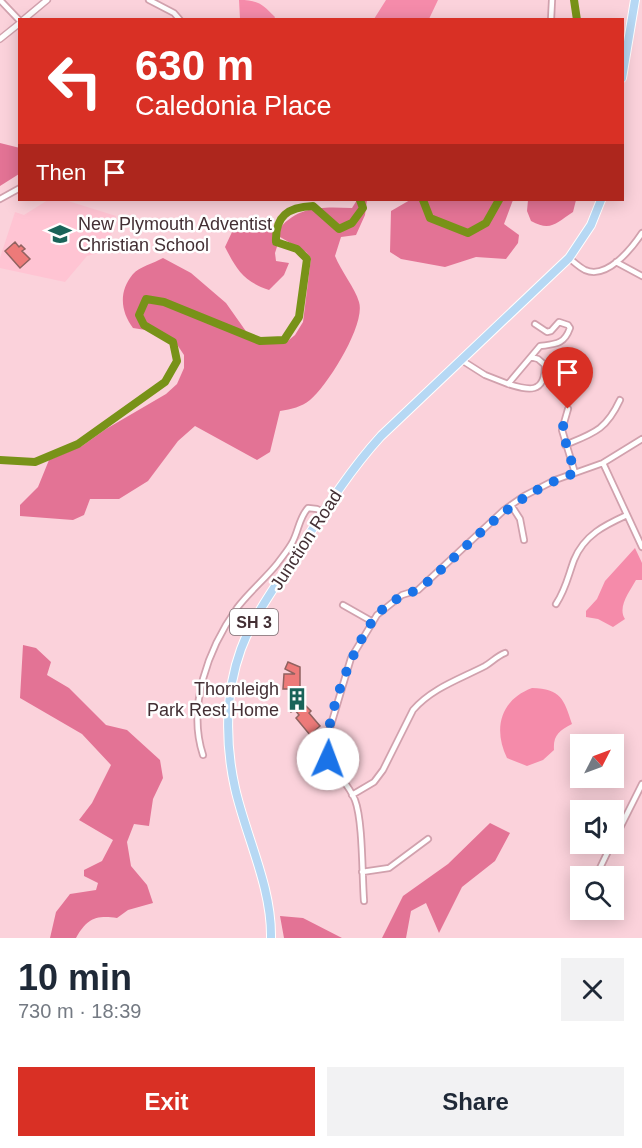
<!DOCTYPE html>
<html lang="en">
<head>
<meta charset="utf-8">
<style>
	body { margin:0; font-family:Arial,sans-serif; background:#f2f2f3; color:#1f2937; height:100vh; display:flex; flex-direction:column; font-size:22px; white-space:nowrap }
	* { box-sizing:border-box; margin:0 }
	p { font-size:20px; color:#747a83 }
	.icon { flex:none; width:33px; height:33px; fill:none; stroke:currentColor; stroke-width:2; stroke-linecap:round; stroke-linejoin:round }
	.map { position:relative; height:938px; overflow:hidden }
	.drawer { display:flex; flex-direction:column; background:#fff; flex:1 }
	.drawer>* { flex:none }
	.hud { position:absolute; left:18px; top:18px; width:606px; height:183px; border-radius:0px; box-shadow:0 3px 15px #0003; background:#d93025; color:#fff; overflow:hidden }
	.needle { width:39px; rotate:48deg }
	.fabs { position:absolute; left:570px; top:734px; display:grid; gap:12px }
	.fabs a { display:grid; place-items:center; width:54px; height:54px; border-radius:0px; background:#fff; box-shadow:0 3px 15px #0003; font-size:30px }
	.pin { position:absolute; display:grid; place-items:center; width:51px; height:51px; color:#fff; margin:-62px -26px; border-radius:50% 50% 50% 0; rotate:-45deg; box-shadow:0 0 6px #0007 }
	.pin .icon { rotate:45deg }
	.me { position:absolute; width:66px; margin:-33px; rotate:2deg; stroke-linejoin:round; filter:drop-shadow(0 0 4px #0008) }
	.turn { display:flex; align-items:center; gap:21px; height:126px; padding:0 18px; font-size:27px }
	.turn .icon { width:78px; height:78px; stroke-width:2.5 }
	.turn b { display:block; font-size:42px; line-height:51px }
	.then { display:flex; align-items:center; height:57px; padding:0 18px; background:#0003; gap:12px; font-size:22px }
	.round { display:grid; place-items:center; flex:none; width:63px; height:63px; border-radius:0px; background:#f2f2f3 }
	.summary { display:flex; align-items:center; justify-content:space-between; height:102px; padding:0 18px }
	h1 { font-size:36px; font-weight:700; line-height:45px }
	.primary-button { display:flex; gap:12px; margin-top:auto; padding:12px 18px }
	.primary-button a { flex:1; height:69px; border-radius:0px; background:#d93025; color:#fff; font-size:24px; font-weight:700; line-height:69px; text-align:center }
	.primary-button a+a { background:#f2f2f3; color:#1f2937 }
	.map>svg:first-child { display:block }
	.built { fill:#ffc4d3 }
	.green { fill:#f58baa }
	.forest { fill:#e37395 }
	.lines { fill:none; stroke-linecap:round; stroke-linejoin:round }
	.river { stroke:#789218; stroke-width:8 }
	.building { fill:#ed7a79; stroke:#906260; stroke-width:1.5 }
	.minor-casing { stroke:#d1a1ad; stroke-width:8 }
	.tertiary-casing { stroke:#d1a1ad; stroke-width:8 }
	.trunk-casing { stroke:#fff; stroke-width:10 }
	.minor { stroke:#fff; stroke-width:4.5 }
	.tertiary { stroke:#fff; stroke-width:5 }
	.trunk { stroke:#b6d8f4; stroke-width:8 }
	.route { stroke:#1a73e8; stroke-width:10; stroke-dasharray:0 18 }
	.labels { text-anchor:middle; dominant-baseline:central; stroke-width:5; stroke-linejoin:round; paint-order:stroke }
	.shield { fill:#fff; stroke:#7b6d71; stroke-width:1.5 }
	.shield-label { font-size:16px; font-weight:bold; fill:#432f34 }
	.poi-label { font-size:18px; fill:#432f34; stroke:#fff; text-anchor:start }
	.street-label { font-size:18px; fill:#432f34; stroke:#fff }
</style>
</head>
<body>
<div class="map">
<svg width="642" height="938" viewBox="0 0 642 938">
	<rect width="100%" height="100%" fill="#fbd2db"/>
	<path class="built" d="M48,200H65L116,216L107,251L87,256L65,282L0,268V258L15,212L24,215Z"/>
	<path class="green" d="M239,0C258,0 262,4 275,17L274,19H240Z
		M386,0H438L429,19H374Z
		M635,548L642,563V580H636C630,591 617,607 625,619L613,627L598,619L586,617V611L597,599L605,581Z
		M532,688C561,689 564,699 572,724C559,731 553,735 554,750L543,760L527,766L507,758C493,729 500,700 532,688Z"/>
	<path class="forest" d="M0,143L20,148L19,174L0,186Z
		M357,200H367L365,215L356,235L341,237L335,256C341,271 355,288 359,302C366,324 328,385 310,400C301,407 292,409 280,411L270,452L257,460L195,426L178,441L148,481L119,499H90L84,515L73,520L20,516V505L38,487L49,460L82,446L106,429L166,394L177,384L184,368V355L176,343L158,332L133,328C121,312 118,292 133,274C139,267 154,263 163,258L191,273L226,303L250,337L268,343L284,344L295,335L303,322L311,258L306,252L280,237L275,253L276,261L289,263L284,275L269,290C243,281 237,270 225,247L232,232L248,223L280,228C299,205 325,207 352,208Z
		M410,200H513L504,224L519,235L518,243L506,259L476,257L445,267L401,259L390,252L391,211Z
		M528,200H576L573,212C556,223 551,232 531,221L527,211Z
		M23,645L36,648L51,662L47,675L69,688L106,725L127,730L160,760L163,778L153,799L149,826L134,824L127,842L131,866L147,885L153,903L128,910L117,918C95,915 87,919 76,938H50L56,912L70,894L96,890L98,883L84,876V870L102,861L113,840L79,820L92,803L111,765L82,734L20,698Z
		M490,823L510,833L495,861L462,887L439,933L426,903L411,911L406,938H382L403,896L448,864Z
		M280,916L303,918L342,938H284Z"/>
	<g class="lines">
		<path class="river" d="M574,0L577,20
			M423,200L430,218L468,233L486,223L499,200
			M0,460L35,462L78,444L165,382L177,361L173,342L144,325L139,315L146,299L164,302L260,341L284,340L299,317L307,259L297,249L276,242C275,216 288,207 313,206L339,229L352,223L363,208L360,200"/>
	</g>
	<path class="building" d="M15,242L19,247L21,245L25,249L22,251L30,259L20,268L5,251Z
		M288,662L300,667V697L304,707L305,705L311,711L309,713L320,726L310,735L296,718L299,715L295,710L291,712L290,706L296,704L293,689H283L284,674H295L285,669Z"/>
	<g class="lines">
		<g class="minor-casing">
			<path id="minor" d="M0,0L20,21
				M149,0L174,13L180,20
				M551,20L552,0
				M0,199L20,188
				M569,258C574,262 579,267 585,270C607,280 632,248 642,233
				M616,262L642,276
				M463,361L485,375L508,384L540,346C555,344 564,345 570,328L568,325L559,322L551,331L547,332L535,324
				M508,384C528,390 545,395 545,365L538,359L531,357
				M568,409L562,430L575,473
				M565,445C594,433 606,430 620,400
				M603,463L642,547
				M511,505L520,519L524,540
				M556,604C566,589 568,576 574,560C584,535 605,525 627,515
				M343,605L373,622
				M203,755C187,706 208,649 237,608C249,592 265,579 277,564C282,557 289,549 293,541C299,529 299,518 308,508L317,509L323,512
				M352,795L374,782L383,770L413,710C432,688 460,679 485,666C492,662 497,656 505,653
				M614,840L642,784
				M600,868L612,843
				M362,872L389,868L428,839
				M364,901C362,875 363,821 355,800C344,774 325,770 327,738L351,658L377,615L402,595L418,590L504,510L524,496L555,480L603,463L642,439"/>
		</g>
		<g class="tertiary-casing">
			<path id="tertiary" d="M23,20L47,0
				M0,39L20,23"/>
		</g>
		<g class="trunk-casing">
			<path id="trunk" d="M622,78L635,0
				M271,938C272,887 246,837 235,788C225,743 225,693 241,649C255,612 280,580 301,547C326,508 350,470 381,436L569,258L591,225L601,200"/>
		</g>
		<use href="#minor" class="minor"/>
		<use href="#tertiary" class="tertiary"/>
		<use href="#trunk" class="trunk"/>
	</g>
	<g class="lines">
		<path class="route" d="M328,759C320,728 356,637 379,613C390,601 403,595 418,590C472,545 505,497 575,473L562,430L568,409"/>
	</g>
	<defs>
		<g id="school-bare" transform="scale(1.8)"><path d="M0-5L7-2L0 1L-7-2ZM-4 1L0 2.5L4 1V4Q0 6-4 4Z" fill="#1a6359" stroke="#fff" stroke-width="2.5" paint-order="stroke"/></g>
		<g id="building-bare" transform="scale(1.8)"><path d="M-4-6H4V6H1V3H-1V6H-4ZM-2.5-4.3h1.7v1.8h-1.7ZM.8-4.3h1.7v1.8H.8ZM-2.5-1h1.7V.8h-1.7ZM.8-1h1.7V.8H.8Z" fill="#1a6359" stroke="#fff" stroke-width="2.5" paint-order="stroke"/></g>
	</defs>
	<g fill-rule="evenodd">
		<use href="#school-bare" x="60" y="234"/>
		<use href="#building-bare" x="297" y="699"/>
	</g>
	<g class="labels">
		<rect class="shield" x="230" y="609" width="48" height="26" rx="4.5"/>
		<g class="shield-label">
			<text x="254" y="622">SH 3</text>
		</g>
		<g class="poi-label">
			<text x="78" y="224">New Plymouth Adventist<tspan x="78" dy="21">Christian School</tspan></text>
			<text x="279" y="689" text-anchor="end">Thornleigh<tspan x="279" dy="21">Park Rest Home</tspan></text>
		</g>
		<g class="street-label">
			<text transform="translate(306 540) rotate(-57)">Junction Road</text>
		</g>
	</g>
</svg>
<div class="fabs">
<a><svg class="needle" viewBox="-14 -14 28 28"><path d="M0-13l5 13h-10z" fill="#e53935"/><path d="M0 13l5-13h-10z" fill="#747a83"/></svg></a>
<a><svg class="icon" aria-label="sound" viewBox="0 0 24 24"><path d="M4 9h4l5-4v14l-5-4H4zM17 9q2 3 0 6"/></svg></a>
<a><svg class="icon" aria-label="search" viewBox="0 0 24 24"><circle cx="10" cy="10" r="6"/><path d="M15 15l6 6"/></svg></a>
</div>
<div class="pin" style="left:568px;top:409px;background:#d93025"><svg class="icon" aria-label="arrive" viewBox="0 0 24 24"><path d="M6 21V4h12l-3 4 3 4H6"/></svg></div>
<svg class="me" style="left:328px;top:759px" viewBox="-20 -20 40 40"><circle r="19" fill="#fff"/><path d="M0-13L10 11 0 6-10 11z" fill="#1a73e8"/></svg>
<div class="hud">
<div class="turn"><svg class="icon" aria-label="left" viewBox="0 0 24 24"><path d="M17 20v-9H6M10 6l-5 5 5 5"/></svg><div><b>630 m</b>Caledonia Place</div></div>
<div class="then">Then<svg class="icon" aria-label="arrive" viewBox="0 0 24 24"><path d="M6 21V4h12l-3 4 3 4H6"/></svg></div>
</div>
</div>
<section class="drawer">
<div class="summary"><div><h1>10 min</h1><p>730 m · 18:39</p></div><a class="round"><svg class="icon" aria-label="close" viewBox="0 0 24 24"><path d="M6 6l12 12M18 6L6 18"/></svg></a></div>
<div class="primary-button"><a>Exit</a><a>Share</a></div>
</section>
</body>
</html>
